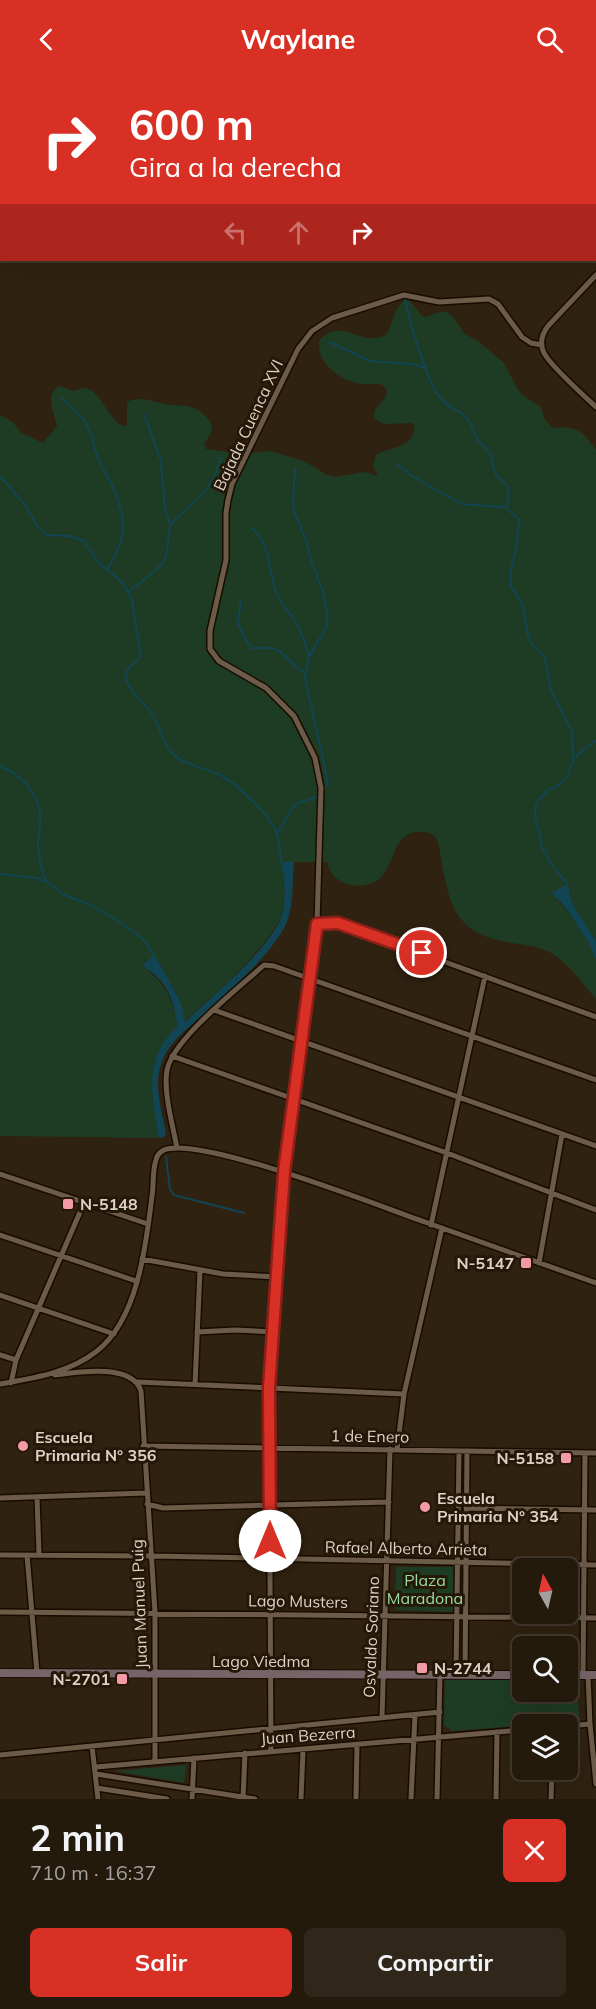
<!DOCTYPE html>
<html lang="es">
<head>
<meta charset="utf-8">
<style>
	body { margin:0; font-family:Mulish,sans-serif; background:#30271a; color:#f1f3f6; height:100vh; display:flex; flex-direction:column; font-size:22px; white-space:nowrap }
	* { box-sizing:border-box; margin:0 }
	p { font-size:20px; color:#a3a19d }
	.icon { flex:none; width:33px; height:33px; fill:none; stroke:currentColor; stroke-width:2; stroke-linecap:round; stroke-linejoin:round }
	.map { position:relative; height:1721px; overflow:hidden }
	.panel { display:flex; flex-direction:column; background:#241a0c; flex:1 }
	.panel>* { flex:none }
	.banner { position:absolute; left:0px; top:0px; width:597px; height:183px; box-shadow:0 6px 24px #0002,0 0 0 2px #41382d; background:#d93025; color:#fff; overflow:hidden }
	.needle { width:39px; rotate:352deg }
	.tools { position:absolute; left:512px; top:1480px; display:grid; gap:12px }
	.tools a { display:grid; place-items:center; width:66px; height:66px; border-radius:9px; background:#241a0c; box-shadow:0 6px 24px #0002,0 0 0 2px #41382d; font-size:30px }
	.pin { position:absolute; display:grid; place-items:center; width:51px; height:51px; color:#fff; margin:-26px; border:3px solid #fff; border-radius:50%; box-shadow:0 2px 6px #0007 }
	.me { position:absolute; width:66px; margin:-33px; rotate:0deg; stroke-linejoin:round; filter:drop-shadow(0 0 4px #0008) }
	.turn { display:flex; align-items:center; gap:21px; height:126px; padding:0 30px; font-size:27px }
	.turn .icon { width:78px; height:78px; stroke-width:2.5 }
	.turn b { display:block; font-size:42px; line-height:51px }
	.lanes { display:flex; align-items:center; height:57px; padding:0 30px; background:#0003; justify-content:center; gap:30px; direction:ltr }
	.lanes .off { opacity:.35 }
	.round { display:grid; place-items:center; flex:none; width:63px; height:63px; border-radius:9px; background:#30271a }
	.head { display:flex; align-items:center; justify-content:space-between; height:102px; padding:0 30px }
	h1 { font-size:36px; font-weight:700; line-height:45px }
	.cta { display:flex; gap:12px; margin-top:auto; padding:12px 30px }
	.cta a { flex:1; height:69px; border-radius:9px; background:#d93025; color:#fff; font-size:24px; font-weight:700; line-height:69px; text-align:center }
	.cta a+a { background:#30271a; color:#f1f3f6 }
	header { display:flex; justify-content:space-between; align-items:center; height:78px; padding:0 30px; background:#d93025; color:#fff; font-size:27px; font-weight:700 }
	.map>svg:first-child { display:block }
	.green { fill:#1e3c23 }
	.water { fill:#114554 }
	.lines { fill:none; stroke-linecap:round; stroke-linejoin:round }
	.stream { stroke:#114554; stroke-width:2 }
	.street-casing { stroke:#180b00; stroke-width:8 }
	.secondary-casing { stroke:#180b00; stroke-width:10 }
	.street { stroke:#6c5b48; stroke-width:5 }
	.secondary { stroke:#776469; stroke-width:8 }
	.route-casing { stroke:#8d1f18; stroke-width:15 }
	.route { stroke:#d93025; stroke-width:10 }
	.poi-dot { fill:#f49aa6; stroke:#261807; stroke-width:2 }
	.labels { text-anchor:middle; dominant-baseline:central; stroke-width:6; stroke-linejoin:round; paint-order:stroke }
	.street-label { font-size:16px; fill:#dcd2c7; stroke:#261807 }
	.poi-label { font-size:16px; font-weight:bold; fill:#dcd2c7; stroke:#261807; text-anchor:start }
	.park-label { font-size:16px; fill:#99dba3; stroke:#261807 }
</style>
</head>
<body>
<header><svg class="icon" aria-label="back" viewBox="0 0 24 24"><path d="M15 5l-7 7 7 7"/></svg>Waylane<svg class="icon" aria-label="search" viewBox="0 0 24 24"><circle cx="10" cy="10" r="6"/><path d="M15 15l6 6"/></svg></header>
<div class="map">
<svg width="596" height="1721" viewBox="0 0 596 1721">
	<rect width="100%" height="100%" fill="#302210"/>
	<path class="green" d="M405,222L410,223L422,238L427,239L440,234H447L453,239L465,256L478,263L504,285L518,312L524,318L541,329L544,340L552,350C576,348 582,352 596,372V863L573,827L570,814L556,821C570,835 594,865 596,884C596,896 596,909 596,921C583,906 569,885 551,875C536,867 518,867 502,863C446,852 448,811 438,764C435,757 432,755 425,754C394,750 396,781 383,797C373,810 347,811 336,800C331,796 329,790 327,784H282C283,801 286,818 282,834C274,866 210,920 184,944L181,925L159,884L148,893C166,906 175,926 177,949C144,982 152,1015 158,1057L160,1060L0,1058V337L13,344L20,354L43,365L57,348C54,334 44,317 59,308L73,313C76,313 79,311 82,310C99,308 109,343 123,348L127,347V324C141,317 152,324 165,326C188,330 195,323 212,346L211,355L204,366L206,371L243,376L271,373L306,384L327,397L335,399L365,394L378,398L373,388L376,377C391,368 416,371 414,347L411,345L384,346L375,341C370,328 387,325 387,312L383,307C376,305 371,306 364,306C342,304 317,287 319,263C337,242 352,259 370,260C375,261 380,259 385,258C394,246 392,232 405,222Z
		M396,1489H456L455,1534L395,1532Z
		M445,1601L522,1602V1614H567V1602H576L580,1643L452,1653L444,1647Z
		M186,1687L184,1705L115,1693Z"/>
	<path class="water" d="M281,784H294C292,803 294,826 287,844C274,874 232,910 208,933C185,953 161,968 158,1001C157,1019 163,1038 166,1056L164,1059L160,1060L158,1057C152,1017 143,980 177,949C176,933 170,911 158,900C153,895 147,892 143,887L154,877L159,884L181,925L185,944C211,919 270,871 281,839C287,821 284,802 281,784Z
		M567,806L573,827L596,863V882L589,865L568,833L552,815Z"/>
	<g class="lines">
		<path class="stream" d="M405,222C410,245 427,306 442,322C448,329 458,332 465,338C473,345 473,354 478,362C481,367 488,370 490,376C494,382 492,392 497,398C502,403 507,404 508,412C512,432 495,423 519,441L516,470L510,495L511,508L523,527L527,554L531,565L545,580L551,612L572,653L573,682L567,699L559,707L548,712L539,721L535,730L536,742L542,769L550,784L567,806
			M329,264L370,283L412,286L426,290
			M62,320C74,331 86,341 91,356C94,365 95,375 99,383C112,406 126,430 122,458C120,470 113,481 107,492
			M144,336L161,383L165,431L170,446
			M396,385L412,398L461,426L505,429
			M295,391L293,426L295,436L305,459L312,485L322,511L327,534V548L309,579L305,600L328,704L323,714
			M0,398L25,427L38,449L47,457L70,458L84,463L98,484L123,505L132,522L140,572L139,581C133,586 126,590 126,598C127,613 144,624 152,636C160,648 163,666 174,677C185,687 202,689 216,695C235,703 270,737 277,756C280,765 280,775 281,784
			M252,450C271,467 268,493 277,516C281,526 289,534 295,543C302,554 306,566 309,579
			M129,513C137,507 162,490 165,481C169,471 168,458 170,447C194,421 210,419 221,380
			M240,522C241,530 239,535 238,542C237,548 248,565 251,570H272L279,573L304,595
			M573,681L596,662
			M0,688C19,696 37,713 40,735C42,745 38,754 38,763C37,777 41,790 46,803
			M277,757L292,730L298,725L319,718
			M0,796L37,800L47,804L64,817L89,826L120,844L144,862L154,877
			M166,1079L170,1111L174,1117L244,1135"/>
		<g class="street-casing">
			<path id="street" d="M596,197L548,248C542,256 539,265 544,275C550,287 584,318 596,329
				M317,846L330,844L338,845L596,939
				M214,932L596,1068
				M172,978L447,1075L596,1132
				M177,1070C173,1048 163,1014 167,992C173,961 239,910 264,887L274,888L596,1002
				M0,1096L148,1146
				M431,1147L485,898
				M0,1157L136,1203
				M142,1181L223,1196L277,1199
				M539,1185L562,1056
				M0,1217L114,1256
				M197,1254L235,1252L273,1254
				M0,1277L16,1282
				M55,1297C78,1294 132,1285 141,1313L155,1535V1683
				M137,1304L404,1316
				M11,1305L16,1282L84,1125
				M0,1306C34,1300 69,1295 97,1273C138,1241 146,1167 152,1118C154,1107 152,1093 156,1082C157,1077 160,1074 164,1072C199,1057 382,1129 425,1144C482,1164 539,1185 596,1205
				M195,1307L200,1192
				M143,1368L596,1375
				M397,1372L404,1316L442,1150
				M37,1419L39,1476
				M0,1420L146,1415
				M147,1426L163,1430L389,1424
				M466,1430L596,1432
				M0,1477L153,1478L596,1487
				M27,1477L37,1595
				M0,1534L596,1540
				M456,1597L459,1373
				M465,1597L467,1373
				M583,1597L585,1375
				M588,1597L590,1646L596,1706
				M382,1639L390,1371
				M567,1648L590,1646
				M92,1668L98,1721
				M271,1673L269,1310L283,1094L317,846L321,710L315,680L294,638L266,610L219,583L210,571V553L226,482V435L228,422L232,406L298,271L312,253L332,240L404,217L439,224L489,221L498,226L522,259L531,265L542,267
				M0,1677L440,1634
				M96,1689L522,1652
				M96,1696L255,1721
				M97,1710L167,1721
				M192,1721L194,1680
				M243,1721L245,1675
				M301,1721L303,1672
				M356,1721L357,1668
				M411,1721L415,1637
				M437,1721L440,1597
				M496,1721L497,1654
				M551,1721L552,1692"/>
		</g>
		<g class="secondary-casing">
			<path id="secondary" d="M0,1595L522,1597
				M567,1597H596"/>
		</g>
		<use href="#street" class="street"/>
		<use href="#secondary" class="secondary"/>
	</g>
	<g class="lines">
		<g class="route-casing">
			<path id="route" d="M270,1463L269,1310L284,1094L317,846L338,845L422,875"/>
		</g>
		<use href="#route" class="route"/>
	</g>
	<g class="poi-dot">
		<rect x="62" y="1120" width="12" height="12" rx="3"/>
		<rect x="520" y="1179" width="12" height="12" rx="3"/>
		<circle cx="23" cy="1368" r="6"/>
		<rect x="560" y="1374" width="12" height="12" rx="3"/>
		<circle cx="425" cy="1429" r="6"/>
		<rect x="416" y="1584" width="12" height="12" rx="3"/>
		<rect x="116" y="1595" width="12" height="12" rx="3"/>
	</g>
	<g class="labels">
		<g class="street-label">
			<text transform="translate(248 347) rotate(-65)">Bajada Cuenca XVI</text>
			<text transform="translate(370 1358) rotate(1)">1 de Enero</text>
			<text transform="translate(406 1470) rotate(1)">Rafael Alberto Arrieta</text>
			<text transform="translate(298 1523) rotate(1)">Lago Musters</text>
			<text transform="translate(139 1526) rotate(-92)">Juan Manuel Puig</text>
			<text transform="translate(371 1559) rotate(-88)">Osvaldo Soriano</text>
			<text x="261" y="1583">Lago Viedma</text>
			<text transform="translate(308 1657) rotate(-4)">Juan Bezerra</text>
		</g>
		<g class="poi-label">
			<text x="80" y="1126">N-5148</text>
			<text x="514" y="1185" text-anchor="end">N-5147</text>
			<text x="35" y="1359">Escuela<tspan x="35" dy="18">Primaria N° 356</tspan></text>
			<text x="554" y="1380" text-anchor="end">N-5158</text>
			<text x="437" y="1420">Escuela<tspan x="437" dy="18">Primaria N° 354</tspan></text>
			<text x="434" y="1590">N-2744</text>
			<text x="110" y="1601" text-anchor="end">N-2701</text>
		</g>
		<g class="park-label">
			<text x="425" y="1502">Plaza<tspan x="425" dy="18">Maradona</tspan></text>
		</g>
	</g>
</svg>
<div class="tools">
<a><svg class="needle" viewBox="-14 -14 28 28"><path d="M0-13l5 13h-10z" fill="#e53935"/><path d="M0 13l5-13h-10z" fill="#a3a19d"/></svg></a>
<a><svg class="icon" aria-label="search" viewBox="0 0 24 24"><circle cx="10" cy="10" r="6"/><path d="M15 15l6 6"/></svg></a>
<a><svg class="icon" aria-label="layers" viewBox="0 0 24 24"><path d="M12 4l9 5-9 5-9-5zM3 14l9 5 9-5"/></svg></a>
</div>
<div class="pin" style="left:422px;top:875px;background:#d93025"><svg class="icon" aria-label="arrive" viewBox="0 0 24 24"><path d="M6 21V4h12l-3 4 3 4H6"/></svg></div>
<svg class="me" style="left:270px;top:1463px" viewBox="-20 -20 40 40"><circle r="19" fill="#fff"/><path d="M0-13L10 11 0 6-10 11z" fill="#d93025"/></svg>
<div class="banner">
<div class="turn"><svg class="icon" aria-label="right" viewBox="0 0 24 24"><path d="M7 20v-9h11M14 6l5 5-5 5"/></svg><div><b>600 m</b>Gira a la derecha</div></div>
<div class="lanes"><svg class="icon off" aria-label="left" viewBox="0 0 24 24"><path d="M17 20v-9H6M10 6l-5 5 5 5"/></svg><svg class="icon off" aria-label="ahead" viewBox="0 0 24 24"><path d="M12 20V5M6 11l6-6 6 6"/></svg><svg class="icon" aria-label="right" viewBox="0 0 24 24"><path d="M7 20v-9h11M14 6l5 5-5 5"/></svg></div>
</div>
</div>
<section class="panel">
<div class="head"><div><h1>2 min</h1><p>710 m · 16:37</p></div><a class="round" style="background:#d93025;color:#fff"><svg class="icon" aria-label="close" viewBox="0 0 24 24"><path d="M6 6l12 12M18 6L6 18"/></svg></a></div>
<div class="cta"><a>Salir</a><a>Compartir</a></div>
</section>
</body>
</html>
